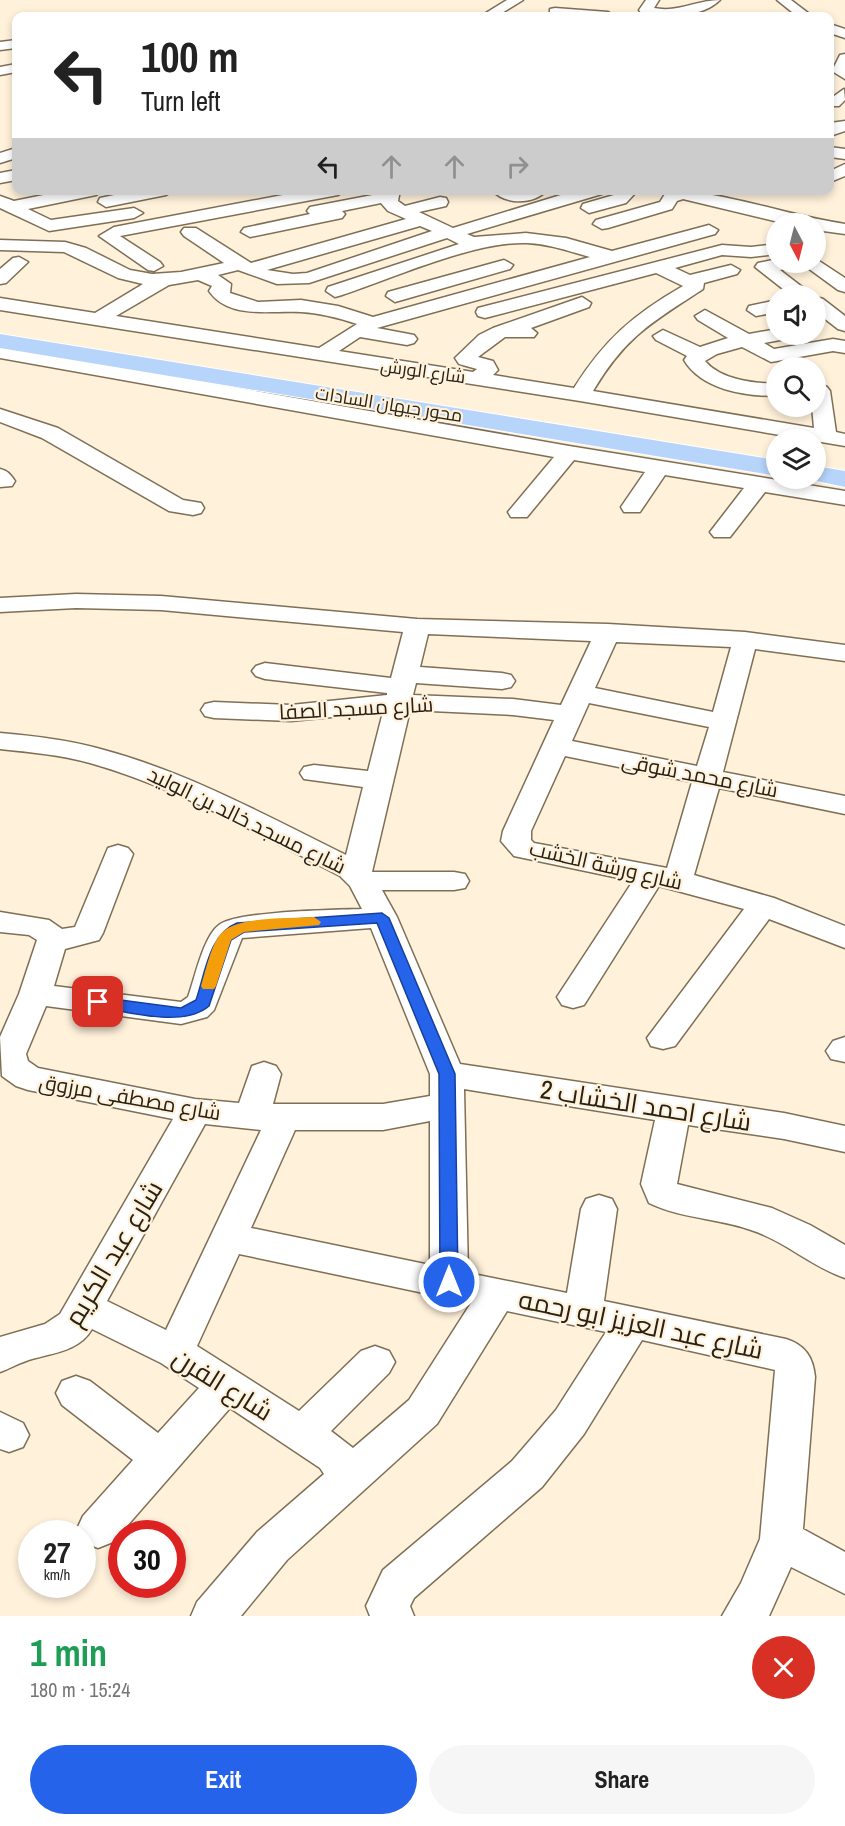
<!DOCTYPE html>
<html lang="en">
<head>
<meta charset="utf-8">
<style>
	body { margin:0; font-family:"Archivo Narrow",Cairo,sans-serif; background:#f6f6f6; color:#222; height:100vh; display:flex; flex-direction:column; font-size:22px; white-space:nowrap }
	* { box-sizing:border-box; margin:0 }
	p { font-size:20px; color:#767676 }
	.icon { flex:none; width:33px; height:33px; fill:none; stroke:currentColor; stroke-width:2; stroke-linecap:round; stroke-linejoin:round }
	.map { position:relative; height:1616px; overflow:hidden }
	.panel { display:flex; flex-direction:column; background:#fff; flex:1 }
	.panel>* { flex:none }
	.banner { position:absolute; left:12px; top:12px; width:822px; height:183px; border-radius:12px; box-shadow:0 3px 9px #0003; background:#fff; color:#222; overflow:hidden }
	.needle { width:39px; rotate:173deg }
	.fabs { position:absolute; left:766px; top:213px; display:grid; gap:12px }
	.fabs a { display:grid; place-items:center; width:60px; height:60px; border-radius:50%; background:#fff; box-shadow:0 3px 9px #0003; font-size:30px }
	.speed { position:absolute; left:18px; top:1520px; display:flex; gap:12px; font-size:30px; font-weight:700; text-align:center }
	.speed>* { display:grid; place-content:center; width:78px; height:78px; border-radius:50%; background:#fff; box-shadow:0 3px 9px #0003; line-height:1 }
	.speed small { font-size:15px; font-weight:400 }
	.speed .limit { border:9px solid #d22; background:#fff; color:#111 }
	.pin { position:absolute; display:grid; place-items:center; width:51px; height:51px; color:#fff; margin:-26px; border-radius:12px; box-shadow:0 3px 9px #0006 }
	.me { position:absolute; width:66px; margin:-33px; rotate:0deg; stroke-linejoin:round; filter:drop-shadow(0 0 4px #0008) }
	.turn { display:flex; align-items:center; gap:21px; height:126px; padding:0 30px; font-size:27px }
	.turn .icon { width:78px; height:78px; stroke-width:2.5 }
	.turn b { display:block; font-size:42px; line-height:51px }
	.lanes { display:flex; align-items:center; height:57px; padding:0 30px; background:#0003; justify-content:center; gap:30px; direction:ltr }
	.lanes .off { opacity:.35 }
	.round { display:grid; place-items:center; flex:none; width:63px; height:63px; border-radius:32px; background:#f6f6f6 }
	.headline { display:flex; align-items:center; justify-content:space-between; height:102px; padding:0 30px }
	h1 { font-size:36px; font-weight:700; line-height:45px; color:#1e9e55 }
	.cta { display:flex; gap:12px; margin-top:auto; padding:12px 30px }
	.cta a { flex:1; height:69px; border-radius:36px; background:#2563eb; color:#fff; font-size:24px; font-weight:700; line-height:69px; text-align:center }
	.cta a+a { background:#f6f6f6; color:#222 }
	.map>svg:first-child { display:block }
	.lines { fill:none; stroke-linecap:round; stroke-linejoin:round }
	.minor-casing { stroke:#7e6f55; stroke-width:3 }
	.major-casing { stroke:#fff; stroke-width:2 }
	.minor { fill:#fff; fill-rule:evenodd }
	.major { fill:#b7d4fb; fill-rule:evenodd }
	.route { fill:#2563eb; stroke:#184099; stroke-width:1.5 }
	.slow { fill:#f59e0b }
	.labels { text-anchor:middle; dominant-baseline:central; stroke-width:4.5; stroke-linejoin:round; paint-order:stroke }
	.far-street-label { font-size:18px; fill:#272116; stroke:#fff1da }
	.street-label { font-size:21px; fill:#272116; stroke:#fff1da }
	.near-street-label { font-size:26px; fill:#272116; stroke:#fff1da }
</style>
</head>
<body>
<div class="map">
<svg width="845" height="1616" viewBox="0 0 845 1616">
	<rect width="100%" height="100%" fill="#fff1da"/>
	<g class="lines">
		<g class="minor-casing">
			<path id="minor" d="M507,0H523L497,16H481Z
				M646,0H659L654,8C678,13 696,0 720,0C702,18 664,19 641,13L639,10Z
				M777,0H791L812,16H797Z
				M555,8L608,12L615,16L550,15V9Z
				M830,24L845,29V38L830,33Z
				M16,40V48L0,50V42Z
				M845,54V79L832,71L840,55Z
				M16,64V72L0,75V67Z
				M844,89L845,100L839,106H830V99Z
				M845,121V131L830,136V123Z
				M830,147L845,149V159L830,157Z
				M16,148V158L0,163V153Z
				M845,164V176L830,182V171Z
				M16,170V180L0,183V173Z
				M68,190H104L96,195L28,209L51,220L134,208L143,213L134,218L49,231L0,208V196L14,201Z
				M138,190H174L166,195L106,207L98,202L100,198Z
				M309,190H346L338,195L120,236L160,262L163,266L154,271L148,270L99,236L114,227Z
				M384,190H400L398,201L405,206L440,197L446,198L448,202L446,206L419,212L453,228L577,190H604L602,194L467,234L474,237L526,233L566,238L612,251L709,225L718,230L715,234L377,328L414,335L417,339L414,343L407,345L360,337L339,351L473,372L477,369L459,364L455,358L479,335L493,328L582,297L591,303L589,307L531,328L537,333L534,337H505L478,357L493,361L498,370L493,375L574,388C604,340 634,314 683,286L656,273L485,318L478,316L476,312L478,308L722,245L751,247L777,244V254L751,257L722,255L675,268L690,275L731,265L740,270L737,274L704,283L703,289C651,323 626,336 593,391L814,428L812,406H816V383L827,387L830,391L836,432L845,434V446L580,401L0,310V298L95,313L143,284L118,278L64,252L0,250V240L65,242L86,248L130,270L152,274L181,272L224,263L184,236L181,232L184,228H196L251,263L406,219L388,211L381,203L342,211L345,214L342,218L250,237L241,232L244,228L310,214L307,211L310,207L383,193ZM420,226L432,231L307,273L293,274L267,270ZM447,238L459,244L328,287L326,291L335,297L342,295C393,278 475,241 527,243C549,244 568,251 590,257L373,317L338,306L301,300L258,302L230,293L231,284L218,275L238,270L277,284L309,283ZM198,280L212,286L209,291C229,320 271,310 301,312C320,313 339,318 357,324L319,348L116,316L169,285Z
				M492,190H547C534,205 505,205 492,190Z
				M620,190H638L626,203L589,213L581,208L583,204L614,195Z
				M660,190C723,190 783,215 845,224V234L816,230V224H787L683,199L677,201L672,209L608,228L602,229L593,224L596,220L660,202L665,194Z
				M19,257L28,262L6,283L0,284V269L13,258Z
				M777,259V262H816V259L845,278V292L838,290L801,263L798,266L780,270L814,296H792L755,267L758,263Z
				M504,260L513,265L510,269L395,302L386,296L388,292Z
				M816,297L823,299L845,316V331L838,329L816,312Z
				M777,300V312L756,316L747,310L749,306Z
				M705,310L749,334L777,329V334H793L791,338L764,343L774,349L833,339L845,341V353L833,351L771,362L742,347L717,354L705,361C721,380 753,383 777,384V396C745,396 702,390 684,360L687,356L656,340L653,336L663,330L700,347L728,338L698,320L695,316Z
				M0,346L569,446L845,491V505L765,492L730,537H714L710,532L744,488L665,475L640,512H624L621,507L645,472L574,460L527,517H511L508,512L554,457L0,358Z
				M0,409L58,428L183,500L201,503L204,508L201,513L193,515L169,511L42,438L0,422Z
				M0,469C8,471 10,474 15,481L12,486L0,487Z
				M76,594L161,596L417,619L608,624L745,632L845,645V661L755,649L723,772L845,796V814L719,788L694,875L774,898L845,926V948L769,919L675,1046L663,1049L651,1046L647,1038L744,909L659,886L584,1005L573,1008L562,1005L557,997L633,881L514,856L501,841L503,831L554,720L513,715L410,710L372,872H454L465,874L469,881L465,888L454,890H382L397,917L460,1064L784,1113L845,1126V1152L784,1139L688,1125L677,1184L772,1208L810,1225L845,1245V1278C812,1267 785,1241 751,1230C718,1218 682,1219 649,1203L641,1184L655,1120L464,1089L468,1273L567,1293L581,1209L586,1199L599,1195L612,1199L617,1209L604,1301L786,1339C805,1345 813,1357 815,1377L803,1529L845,1552V1594L791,1567L769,1616H722L741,1583L760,1539L775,1370L642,1340L584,1434L542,1487L414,1598L410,1606L414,1616H370L366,1606L383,1570L512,1461L556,1410L606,1332L507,1311L437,1424L287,1560L241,1616H191L197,1602L257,1532L324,1474L320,1468L230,1408L113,1542L98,1548L83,1542L82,1533H79L77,1529L83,1516L133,1460L62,1405L56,1393L62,1381L76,1376L90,1381L158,1433L199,1388L161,1363L92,1329C78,1353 49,1353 26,1361C17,1364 9,1369 0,1372V1337L45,1324L60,1314L173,1119L28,1090L16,1086L2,1076L0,1037L19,994L37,940L29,935L0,932V912L49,920L62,929L75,927L108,848L118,845L128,848L133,854L103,933L99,940L65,949L54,986L181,1002L188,997C195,978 203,937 219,925C237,911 335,910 362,909L350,886L340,876C258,834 178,788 90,763C61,755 30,752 0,749V733C35,736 70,740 104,750C189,773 267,816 346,855L363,787L304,779L300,773L304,767L314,765L368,771L383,712L291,721L214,718L205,716L201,710L205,704L214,702L291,705L387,695V693L265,679L256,676L252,671L256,666L265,663L391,678L403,632L161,610L76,608L0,612V598ZM428,634L591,641L561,705L513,699L413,695L416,683L502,689L511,687L515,681L511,675L502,673L420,667ZM616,642L731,647L713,712L595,688ZM589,703L709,727L697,766L572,741ZM565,756L692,782L667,868L534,843L531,840V831ZM371,928L430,1074V1096L383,1104H273L281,1074L276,1066L264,1062L252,1066L239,1103L195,1099L38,1068L28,1061L26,1054L46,1006L181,1024L207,1017L214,1010L242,938ZM430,1121V1265L251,1228L295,1130H383ZM205,1124L261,1130L166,1330L107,1301ZM239,1254L471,1303L409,1400L353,1448L331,1431L389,1373L395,1362L389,1351L375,1346L361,1351L299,1411L197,1346Z
				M845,1037V1062L831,1059L826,1051L833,1041Z
				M0,1412L23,1423L29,1435L23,1447L9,1452L0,1449Z"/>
		</g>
		<g class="major-casing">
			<path id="major" d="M0,334L777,460V476L0,348Z
				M816,466L845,471V487L807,479L816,478Z"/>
		</g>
		<use href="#minor" class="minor"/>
		<use href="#major" class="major"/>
	</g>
	<path class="route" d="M382,913L389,918L455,1074L458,1282L455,1288H442L440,1282L439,1074L377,923L244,932L231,940L209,1006C184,1028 129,1012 98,1007L90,1002L98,997L181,1008L196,1000C205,974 209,934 237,923Z"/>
	<path class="slow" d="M314,917L321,922L319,925L244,932L231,940L216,986L214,989H203L201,986C206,970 210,949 219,936C233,915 290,919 314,917Z"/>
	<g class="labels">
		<g class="far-street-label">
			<text transform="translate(423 371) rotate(8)">شارع الورش</text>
			<text transform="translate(389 404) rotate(9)">محور جيهان السادات</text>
		</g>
		<g class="street-label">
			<text transform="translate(356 708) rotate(-3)">شارع مسجد الصفا</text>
			<text transform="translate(700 775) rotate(11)">شارع محمد شوقى</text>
			<text transform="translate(247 820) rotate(26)">شارع مسجد خالد بن الوليد</text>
			<text transform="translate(606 865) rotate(13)">شارع ورشة الخشب</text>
			<text transform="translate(130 1097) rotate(10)">شارع مصطفى مرزوق</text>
		</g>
		<g class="near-street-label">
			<text transform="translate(646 1105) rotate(9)">شارع احمد الخشاب 2</text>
			<text transform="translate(113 1253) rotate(-59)">شارع عبد الكريم</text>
			<text transform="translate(641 1324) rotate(12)">شارع عبد العزيز ابو رحمه</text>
			<text transform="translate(223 1384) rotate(32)">شارع الفرن</text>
		</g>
	</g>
</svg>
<div class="fabs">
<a><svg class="needle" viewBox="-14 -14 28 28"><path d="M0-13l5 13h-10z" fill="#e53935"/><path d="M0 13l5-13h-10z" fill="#767676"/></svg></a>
<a><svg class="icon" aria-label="sound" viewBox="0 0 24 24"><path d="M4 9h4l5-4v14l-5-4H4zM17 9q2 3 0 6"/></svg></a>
<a><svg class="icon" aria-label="search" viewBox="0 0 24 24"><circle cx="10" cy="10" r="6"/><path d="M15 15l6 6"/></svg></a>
<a><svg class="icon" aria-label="layers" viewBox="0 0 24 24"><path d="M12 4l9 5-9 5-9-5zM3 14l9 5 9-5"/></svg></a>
</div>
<div class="speed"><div>27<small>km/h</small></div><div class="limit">30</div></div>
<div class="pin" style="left:98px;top:1002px;background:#d93025"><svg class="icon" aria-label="arrive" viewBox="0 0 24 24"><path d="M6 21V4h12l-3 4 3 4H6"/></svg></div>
<svg class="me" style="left:449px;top:1282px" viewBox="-20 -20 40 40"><circle r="17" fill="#2563eb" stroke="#fff" stroke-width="3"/><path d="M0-11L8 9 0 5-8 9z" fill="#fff"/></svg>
<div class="banner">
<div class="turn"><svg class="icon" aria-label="left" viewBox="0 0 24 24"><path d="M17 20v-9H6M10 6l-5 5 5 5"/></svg><div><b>100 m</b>Turn left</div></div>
<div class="lanes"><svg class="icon" aria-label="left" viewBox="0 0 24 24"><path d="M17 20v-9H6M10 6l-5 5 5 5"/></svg><svg class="icon off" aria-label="ahead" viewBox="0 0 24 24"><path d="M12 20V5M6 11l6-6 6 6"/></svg><svg class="icon off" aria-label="ahead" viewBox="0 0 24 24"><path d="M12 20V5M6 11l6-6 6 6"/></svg><svg class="icon off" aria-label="right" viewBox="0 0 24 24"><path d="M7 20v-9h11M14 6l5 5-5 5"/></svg></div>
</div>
</div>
<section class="panel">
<div class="headline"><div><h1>1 min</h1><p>180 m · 15:24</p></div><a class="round" style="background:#d93025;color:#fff"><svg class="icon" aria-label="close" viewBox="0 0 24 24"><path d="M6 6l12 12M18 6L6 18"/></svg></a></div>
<div class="cta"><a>Exit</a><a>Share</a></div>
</section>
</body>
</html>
